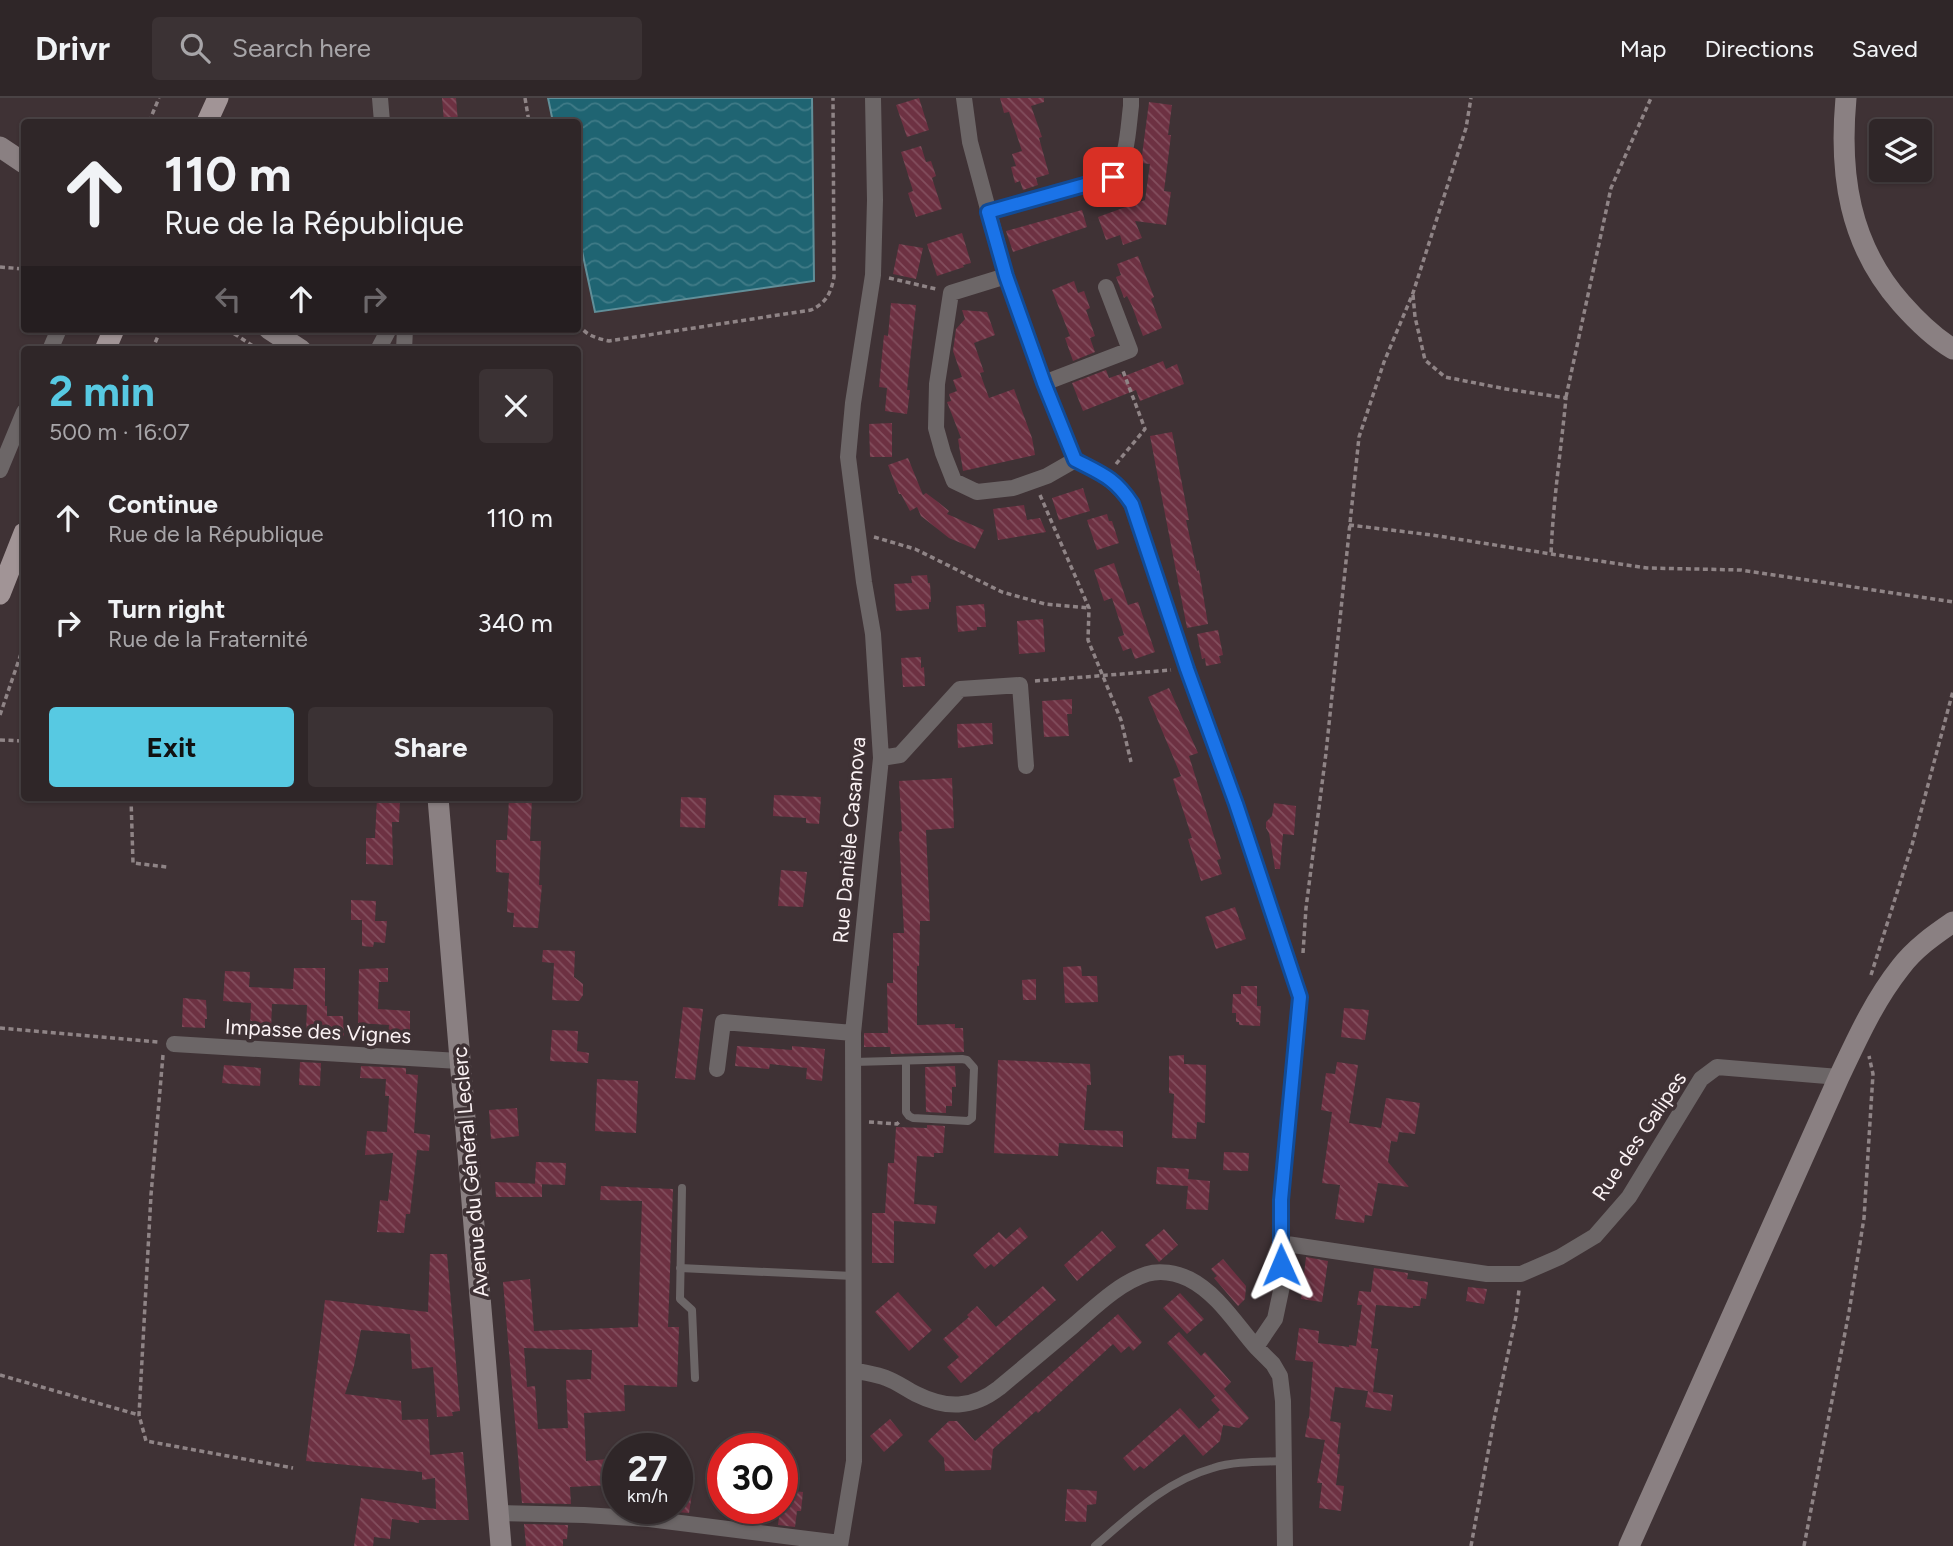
<!DOCTYPE html>
<html lang="en">
<head>
<meta charset="utf-8">
<style>
	body { margin:0; font-family:Figtree,sans-serif; background:#3b3234; color:#f1f3f6; height:100vh; display:flex; flex-direction:column; font-size:26px; white-space:nowrap }
	* { box-sizing:border-box; margin:0 }
	p { font-size:23px; color:#a7a5a8 }
	.icon { flex:none; width:38px; height:38px; fill:none; stroke:currentColor; stroke-width:2; stroke-linecap:round; stroke-linejoin:round }
	.map { position:relative; flex:1; overflow:hidden }
	.panel { position:absolute; left:21px; top:248px; width:560px; height:455px; display:flex; flex-direction:column; background:#2f2628; border-radius:7px; box-shadow:0 2px 5px #0004,0 0 0 2px #4a4345 }
	.panel>* { flex:none }
	.top-card { position:absolute; left:21px; top:21px; width:560px; height:214px; border-radius:7px; box-shadow:0 2px 5px #0004,0 0 0 2px #4a4345; background:#2f2628; color:#f1f3f6; overflow:hidden }
	.tools { position:absolute; left:1869px; top:21px; display:grid; gap:14px }
	.tools a { display:grid; place-items:center; width:63px; height:63px; border-radius:7px; background:#2f2628; box-shadow:0 2px 5px #0004,0 0 0 2px #4a4345; font-size:35px }
	.speed { position:absolute; left:602px; top:1335px; display:flex; gap:14px; font-size:35px; font-weight:700; text-align:center }
	.speed>* { display:grid; place-content:center; width:91px; height:91px; border-radius:50%; background:#2f2628; box-shadow:0 2px 5px #0004,0 0 0 2px #4a4345; line-height:1 }
	.speed small { font-size:18px; font-weight:400 }
	.speed .limit { border:10px solid #d22; background:#fff; color:#111 }
	.pin { position:absolute; display:grid; place-items:center; width:60px; height:60px; color:#fff; margin:-30px; border-radius:14px; box-shadow:0 4px 10px #0006 }
	.me { position:absolute; width:77px; margin:-38px; rotate:359deg; stroke-linejoin:round; filter:drop-shadow(0 0 5px #0008) }
	.turn { display:flex; align-items:center; gap:24px; height:147px; padding:0 28px; font-size:32px }
	.turn .icon { width:91px; height:91px; stroke-width:2.5 }
	.turn b { display:block; font-size:49px; line-height:60px }
	.lanes { display:flex; align-items:center; height:66px; padding:0 28px; background:#0003; justify-content:center; gap:35px; direction:ltr }
	.lanes .off { opacity:.35 }
	.round { display:grid; place-items:center; flex:none; width:74px; height:74px; border-radius:7px; background:#3b3234 }
	.headline { display:flex; align-items:center; justify-content:space-between; height:119px; padding:0 28px }
	h1 { font-size:42px; font-weight:700; line-height:52px; color:#57c9e2 }
	.primary-button { display:flex; gap:14px; margin-top:auto; padding:14px 28px }
	.primary-button a { flex:1; height:80px; border-radius:7px; background:#57c9e2; color:#111; font-size:28px; font-weight:700; line-height:80px; text-align:center }
	.primary-button a+a { background:#3b3234; color:#f1f3f6 }
	ul { padding:0; list-style:none }
	li { display:flex; align-items:center; gap:21px; height:105px; padding:0 28px }
	li div { flex:1 }
	li b { display:block; font-size:26px }
	li em { font-style:normal }
	header { display:flex; align-items:center; gap:42px; box-sizing:border-box; height:98px; padding:0 35px; background:#2f2628; border-bottom:2px solid #4a4345 }
	header strong { font-size:33px }
	nav { display:flex; gap:38px; margin-inline-start:auto; font-size:24px }
	.search { width:490px; height:63px; background:#3b3234; display:flex; align-items:center; gap:18px; box-sizing:border-box; padding:0 24px; border-radius:7px; color:#a7a5a8; font-size:26px }
	.map>svg:first-child { display:block }
	.water { fill:url(#water-waves); stroke:#618f99; stroke-width:2 }
	.building { fill:url(#building-back-hatch); fill-rule:evenodd }
	.lines { fill:none; stroke-linecap:round; stroke-linejoin:round }
	.path { stroke:#8f8486; stroke-width:3.5; stroke-dasharray:5 3.5; stroke-linecap:butt }
	.lane { stroke:#6c6667; stroke-width:8 }
	.street { stroke:#6c6667; stroke-width:16 }
	.secondary { stroke:#8a8082; stroke-width:21 }
	.primary { stroke:#a19496; stroke-width:21 }
	.route-casing { stroke:#114b97; stroke-width:18 }
	.route { stroke:#1a73e8; stroke-width:12 }
	.labels { text-anchor:middle; dominant-baseline:central; stroke-width:7; stroke-linejoin:round; paint-order:stroke }
	.street-label { font-size:21px; fill:#fbf2f4; stroke:#3f3235 }
</style>
</head>
<body>
<header>
<strong>Drivr</strong>
<div class="search"><svg class="icon" aria-label="search" viewBox="0 0 24 24"><circle cx="10" cy="10" r="6"/><path d="M15 15l6 6"/></svg>Search here</div>
<nav><a>Map</a><a>Directions</a><a>Saved</a></nav>
</header>
<div class="map">
<svg width="1953" height="1448" viewBox="0 0 1953 1448">
	<defs>
		<pattern id="water-waves" width="16" height="10" patternUnits="userSpaceOnUse" patternTransform="scale(1.75)"><rect width="16" height="10" fill="#1f6472"/><path d="M0 5q4-4 8 0t8 0" fill="none" stroke="#407b87"/></pattern>
		<pattern id="building-back-hatch" width="6" height="6" patternUnits="userSpaceOnUse" patternTransform="scale(1.75)"><rect width="6" height="6" fill="#6d3142"/><path d="M-1 5l2 2M0 0l6 6M5-1l2 2" fill="none" stroke="#834f5e"/></pattern>
	</defs>
	<rect width="100%" height="100%" fill="#3f3235"/>
	<path class="water" d="M548,0H812L814,183L595,214L578,134V24H553Z"/>
	<path class="building" d="M442,0H456L458,24H444Z
		M919,0L929,32L907,39L896,7Z
		M1000,0H1044V4L1031,8L1042,39L1039,40L1049,76L1036,80L1038,87L1023,92L1020,83L1015,85L1011,69L1016,68L1012,56L1022,53L1009,14L1004,15Z
		M1149,4L1172,7L1168,37H1171L1164,93L1171,94L1166,127L1135,123L1142,140L1123,147L1120,137L1106,142L1098,119L1145,102L1150,66L1141,65Z
		M921,48L926,64L931,63L936,78L932,80L942,111L916,119L908,95L913,93L901,54Z
		M1082,112L1087,129L1013,154L1006,133Z
		M962,135L971,165L963,167L964,169L937,178L927,146Z
		M899,146L923,150L916,181L893,176Z
		M1138,158L1154,199L1151,201L1162,230L1143,238L1132,208L1127,198L1124,200L1116,179L1121,177L1117,166Z
		M1074,183L1078,195L1084,193L1090,210L1086,212L1095,238L1090,240L1095,254L1073,263L1065,240L1070,238L1052,192Z
		M891,205L916,207L907,292H910L907,316L885,313L887,290L879,289L884,237L888,238Z
		M962,212L987,214L995,237L974,245L984,274L980,275L989,300L1014,291L1032,340L1035,357L963,373L958,341L961,340L947,304L951,303L949,296L957,293L953,282L962,279L953,253L956,231L965,221Z
		M1163,263L1166,271L1177,266L1184,286L1140,303L1136,292L1083,313L1072,285L1106,272L1109,280L1121,276L1122,279Z
		M892,325V359H870L869,326Z
		M1172,334L1189,422H1186L1197,473L1199,472L1208,526L1187,530L1150,338Z
		M908,360L923,397L926,395L938,404L949,413L947,416L984,432L975,451L949,440L921,418L917,409L910,413L901,396H899L888,367Z
		M1083,390L1090,413L1059,422L1052,400Z
		M1024,407L1027,422L1040,420L1046,434L998,442L993,411Z
		M1107,416L1109,423H1112L1119,445L1097,452L1087,422Z
		M1114,465L1128,507L1138,504L1155,554L1135,561L1131,550L1123,553L1118,539L1124,537L1112,500L1104,503L1094,472Z
		M927,477L928,485H930L931,504H929V511L896,513L894,486L912,485L911,478Z
		M984,506L986,529H977V532L958,534L956,508Z
		M1043,521L1045,554L1019,556L1017,523Z
		M1218,532L1223,557L1219,558L1221,565L1206,568L1205,560L1202,561L1197,536Z
		M921,559V570L924,569L925,588L903,589L901,560Z
		M1169,590L1198,655L1189,658L1221,761L1217,762L1222,776L1201,783L1188,741L1192,740L1173,681L1181,678L1148,599Z
		M1072,601V616H1067L1069,638L1044,639L1042,603Z
		M992,625L993,646L958,650L957,626Z
		M952,680L954,730L926,732L930,823H920L919,868H917V927L955,926V930H963L964,954L891,956L890,949H864V935H888L887,885H893V835H904L899,734L902,733L899,683Z
		M774,697L821,699L819,726L806,725V720L773,718Z
		M681,699L706,700L705,730L680,729Z
		M377,700H400L399,724H392L393,767L366,766V740H375Z
		M509,700H532L530,743H541L539,787H542L538,830L513,829L514,815L507,814L509,775L496,774V742H507Z
		M1274,705L1296,708L1294,737L1283,736L1280,771H1275L1269,735L1266,730V724L1272,718Z
		M781,772L807,774L803,809L778,808Z
		M351,802L376,803L375,823H387L385,845L374,844L373,849L362,848V822H351Z
		M1235,809L1246,841L1216,851L1205,819Z
		M543,852L575,853L574,879L583,886V897L579,903L552,902L554,865L542,864Z
		M1081,868L1082,878H1097L1098,904L1065,905L1063,869Z
		M294,870H325V908H327V918H343L344,938L306,936L307,907L272,906L271,933L250,932L251,905L223,903L225,873L250,874L249,889L293,891Z
		M388,870V884H379L378,911L410,913V941L388,940L389,927L358,925L359,871Z
		M1036,881V902H1023L1022,882Z
		M1241,888H1257V908H1261L1260,928L1239,927V924H1236V915H1232L1233,896H1241Z
		M183,900L206,902L207,921H205V930L182,929Z
		M683,909L703,911L695,982L675,980Z
		M1344,910L1369,912L1365,942L1341,939Z
		M552,932L578,933L577,953L589,955L588,965L550,963Z
		M737,948L792,952V948L825,951L822,983L806,981L807,970L770,966L769,971L735,968Z
		M1184,957V966L1206,967L1205,1025L1197,1024L1196,1041L1172,1040L1174,996L1169,995V958Z
		M998,962L1090,966L1091,987H1087L1084,1032L1123,1033V1049L1059,1045L1058,1058L994,1055Z
		M300,964L321,965L320,988L299,987Z
		M1337,964L1358,967L1349,1025L1381,1030L1386,1000L1420,1005L1415,1036L1399,1034L1397,1044L1391,1043L1388,1064L1409,1089L1378,1085L1372,1118L1365,1117L1364,1125L1335,1121L1340,1087L1322,1085L1332,1014L1321,1012L1326,975L1335,976Z
		M224,967L261,970L260,988L222,985Z
		M361,968L406,970V976L418,977L414,1035L430,1037L429,1053L417,1052L410,1116H406L404,1135L377,1134L380,1102L388,1103L393,1055L365,1057L367,1033L387,1034L389,998H385L386,981L360,980Z
		M955,968L956,989H952V1008H946V1015L926,1014L925,969Z
		M597,981L638,983L636,1035L595,1033Z
		M517,1010L519,1038L491,1041L489,1012Z
		M927,1027L945,1028L943,1055H934V1059L917,1058L914,1106L937,1108L935,1126L894,1123V1165H872V1115H885L888,1065H894L896,1029L927,1030Z
		M1224,1054L1249,1055L1248,1073L1223,1072Z
		M536,1064L566,1065L565,1087L535,1086Z
		M1157,1069L1189,1071L1188,1081L1210,1083L1208,1112L1186,1111L1188,1088L1156,1086Z
		M495,1084L542,1086V1099H496Z
		M601,1088L673,1091L668,1229H679L677,1289L624,1287L625,1313L584,1315L586,1363L618,1360V1380L611,1381V1387L570,1389L571,1406L522,1405L503,1184L530,1181L534,1233L638,1229L642,1103L600,1102ZM524,1250L592,1252L591,1281L566,1282L568,1330L538,1331L535,1288L527,1289Z
		M1020,1129L1028,1139L994,1169L991,1166L985,1171L973,1157L999,1134L1006,1141Z
		M1164,1131L1178,1147L1159,1164L1145,1147Z
		M1102,1133L1116,1149L1077,1183L1064,1167Z
		M430,1156H447L460,1313L452,1314L453,1318L437,1319L433,1269L412,1271L410,1236L361,1232L354,1268L345,1296L401,1303L402,1322L428,1321L430,1357L463,1354L469,1422H419V1425L392,1421L390,1441L374,1439L373,1448H354L361,1400L436,1411L435,1380L422,1382V1374L306,1363L325,1202L428,1214Z
		M1306,1159L1328,1163L1322,1204L1301,1201Z
		M1223,1161L1246,1188L1245,1201L1238,1208L1214,1180L1217,1178L1211,1171Z
		M1374,1170L1408,1175L1407,1181L1428,1184L1426,1201L1421,1200L1420,1208H1413V1210L1376,1207L1371,1250L1378,1251L1373,1294L1393,1297L1391,1313L1365,1309L1368,1293L1335,1289L1330,1323L1341,1325L1337,1356H1340L1336,1387L1344,1388L1341,1413L1319,1410L1322,1385H1317L1325,1342L1305,1339L1308,1320L1309,1321L1313,1264L1295,1262L1299,1230L1319,1233L1318,1245L1349,1249V1247L1356,1248L1362,1207H1357L1359,1193L1371,1194Z
		M1043,1188L1056,1202L961,1285L947,1269L959,1259L943,1241L969,1219L967,1217L977,1208L996,1229Z
		M1468,1189L1487,1191L1484,1206L1466,1203Z
		M898,1194L932,1232L909,1253L875,1214Z
		M1180,1195L1204,1221L1187,1236L1163,1210Z
		M1118,1216L1142,1244L1133,1253L1129,1248L1121,1255L1113,1246L1038,1315L1036,1313L993,1351L991,1372L945,1373L944,1360L928,1343L949,1323H957L975,1343Z
		M1179,1234L1201,1258L1205,1254L1231,1284L1224,1291L1249,1320L1239,1330L1223,1327L1220,1343L1203,1358L1184,1336L1144,1371L1140,1368L1134,1373L1123,1360L1180,1310L1199,1331L1220,1312L1211,1302L1220,1294L1215,1298L1167,1245Z
		M890,1321L903,1337L884,1354L870,1338Z
		M677,1381L694,1383L689,1415L677,1414Z
		M1067,1391L1097,1393L1096,1406L1087,1407L1086,1424L1065,1423Z
		M782,1392L803,1394L801,1413H797L795,1429L778,1427L780,1410H782Z
		M524,1426L568,1427L567,1441H563V1448H526Z"/>
	<g class="lines">
		<path class="path" d="M525,0L529,24
			M149,24L159,0
			M0,169L24,171
			M889,180L936,191
			M1413,197L1415,219L1425,262L1445,279L1506,291L1566,300C1561,352 1553,404 1551,456
			M578,226C586,237 595,240 609,243L811,212C826,205 831,195 834,179L833,0
			M227,231L259,252
			M152,252L161,231
			M1566,299L1611,90L1651,0
			M1116,366L1145,331L1123,273
			M1040,397L1089,510L1088,542L1121,622L1131,664
			M1349,427L1432,437L1551,456L1647,470L1741,472L1953,504
			M874,439L915,451L1002,494L1045,506L1089,510
			M1035,583L1171,572
			M0,617L24,547
			M0,642L24,643
			M131,700L133,765L167,769
			M1303,855L1306,810L1326,655L1359,339L1384,264L1413,195L1466,30L1471,0
			M1871,877L1912,747L1953,593
			M0,930L158,944
			M163,957L151,1097L139,1317L146,1343L293,1370
			M869,1024L897,1026L899,1024
			M0,1277L139,1317
			M1471,1448L1494,1322L1516,1218L1519,1192
			M1804,1448L1849,1214L1864,1120L1873,976L1869,958"/>
		<path class="lane" d="M854,964L962,961L967,962L974,970L972,1020L968,1023L913,1020L909,1018L906,1014V963
			M682,1090L680,1201L692,1212L695,1280
			M680,1170L853,1178
			M1095,1448C1131,1417 1166,1383 1213,1370C1235,1363 1260,1364 1283,1363"/>
		<path class="street" d="M380,0L382,24
			M964,0L970,44L1006,178L1044,285L1075,362C1101,376 1115,381 1132,406L1187,571L1236,706L1300,899L1281,1102L1282,1188L1275,1221L1256,1249L1273,1266L1280,1278L1283,1303L1285,1448
			M988,114L1113,79C1128,60 1128,31 1131,8V0
			M1006,178L951,195L937,286L936,330L943,355L954,383L977,394L1013,390L1047,378L1075,362
			M50,252L59,231
			M378,252L389,231
			M404,252L405,231
			M1044,285L1130,252L1106,189
			M0,372L24,314
			M881,660L900,657L960,591L1020,587L1026,668
			M174,946L459,963
			M717,971L723,924L853,935
			M1280,1145L1487,1176H1521L1560,1159L1595,1138L1629,1099L1701,981L1717,969L1839,979
			M854,1272C865,1275 876,1276 886,1280C897,1284 906,1291 916,1296C946,1311 972,1311 999,1290C1024,1269 1048,1249 1073,1228C1095,1209 1119,1185 1147,1176C1160,1172 1176,1175 1189,1181C1217,1195 1236,1226 1256,1249
			M498,1415L584,1417L649,1421L840,1445
			M840,1448L854,1363L853,935L881,660L873,536L864,484L848,359L853,305L873,177L875,102L873,0"/>
		<path class="secondary" d="M1846,0C1839,76 1849,146 1901,205C1916,222 1933,239 1953,251
			M0,49L24,65
			M269,231L301,252
			M438,700L501,1448
			M1629,1448L1839,979C1857,941 1874,903 1900,870C1914,851 1934,837 1953,824"/>
		<path class="primary" d="M207,24L218,0
			M105,252L114,231
			M0,496L24,435"/>
	</g>
	<g class="lines">
		<g class="route-casing">
			<path id="route" d="M1113,79L988,114L1006,178L1044,285L1075,362C1102,376 1115,380 1132,406L1187,571L1236,706L1300,899L1281,1102V1167"/>
		</g>
		<use href="#route" class="route"/>
	</g>
	<g class="labels">
		<g class="street-label">
			<text transform="translate(849 742) rotate(-85)">Rue Danièle Casanova</text>
			<text transform="translate(318 933) rotate(3)">Impasse des Vignes</text>
			<text transform="translate(1639 1038) rotate(-56)">Rue des Galipes</text>
			<text transform="translate(470 1074) rotate(-95)">Avenue du Général Leclerc</text>
		</g>
	</g>
</svg>
<div class="tools">
<a><svg class="icon" aria-label="layers" viewBox="0 0 24 24"><path d="M12 4l9 5-9 5-9-5zM3 14l9 5 9-5"/></svg></a>
</div>
<div class="speed"><div>27<small>km/h</small></div><div class="limit">30</div></div>
<div class="pin" style="left:1113px;top:79px;background:#d93025"><svg class="icon" aria-label="arrive" viewBox="0 0 24 24"><path d="M6 21V4h12l-3 4 3 4H6"/></svg></div>
<svg class="me" style="left:1281px;top:1167px" viewBox="-20 -20 40 40"><path d="M0-17L14 15 0 8-14 15z" fill="#1a73e8" stroke="#fff" stroke-width="4"/></svg>
<div class="top-card">
<div class="turn"><svg class="icon" aria-label="ahead" viewBox="0 0 24 24"><path d="M12 20V5M6 11l6-6 6 6"/></svg><div><b>110 m</b>Rue de la République</div></div>
<div class="lanes"><svg class="icon off" aria-label="left" viewBox="0 0 24 24"><path d="M17 20v-9H6M10 6l-5 5 5 5"/></svg><svg class="icon" aria-label="ahead" viewBox="0 0 24 24"><path d="M12 20V5M6 11l6-6 6 6"/></svg><svg class="icon off" aria-label="right" viewBox="0 0 24 24"><path d="M7 20v-9h11M14 6l5 5-5 5"/></svg></div>
</div>
<section class="panel">
<div class="headline"><div><h1>2 min</h1><p>500 m · 16:07</p></div><a class="round"><svg class="icon" aria-label="close" viewBox="0 0 24 24"><path d="M6 6l12 12M18 6L6 18"/></svg></a></div>
<ul>
<li><svg class="icon" aria-label="ahead" viewBox="0 0 24 24"><path d="M12 20V5M6 11l6-6 6 6"/></svg><div><b>Continue</b><p>Rue de la République</p></div><em>110 m</em></li>
<li><svg class="icon" aria-label="right" viewBox="0 0 24 24"><path d="M7 20v-9h11M14 6l5 5-5 5"/></svg><div><b>Turn right</b><p>Rue de la Fraternité</p></div><em>340 m</em></li>
</ul>
<div class="primary-button"><a>Exit</a><a>Share</a></div>
</section>
</div>
</body>
</html>
